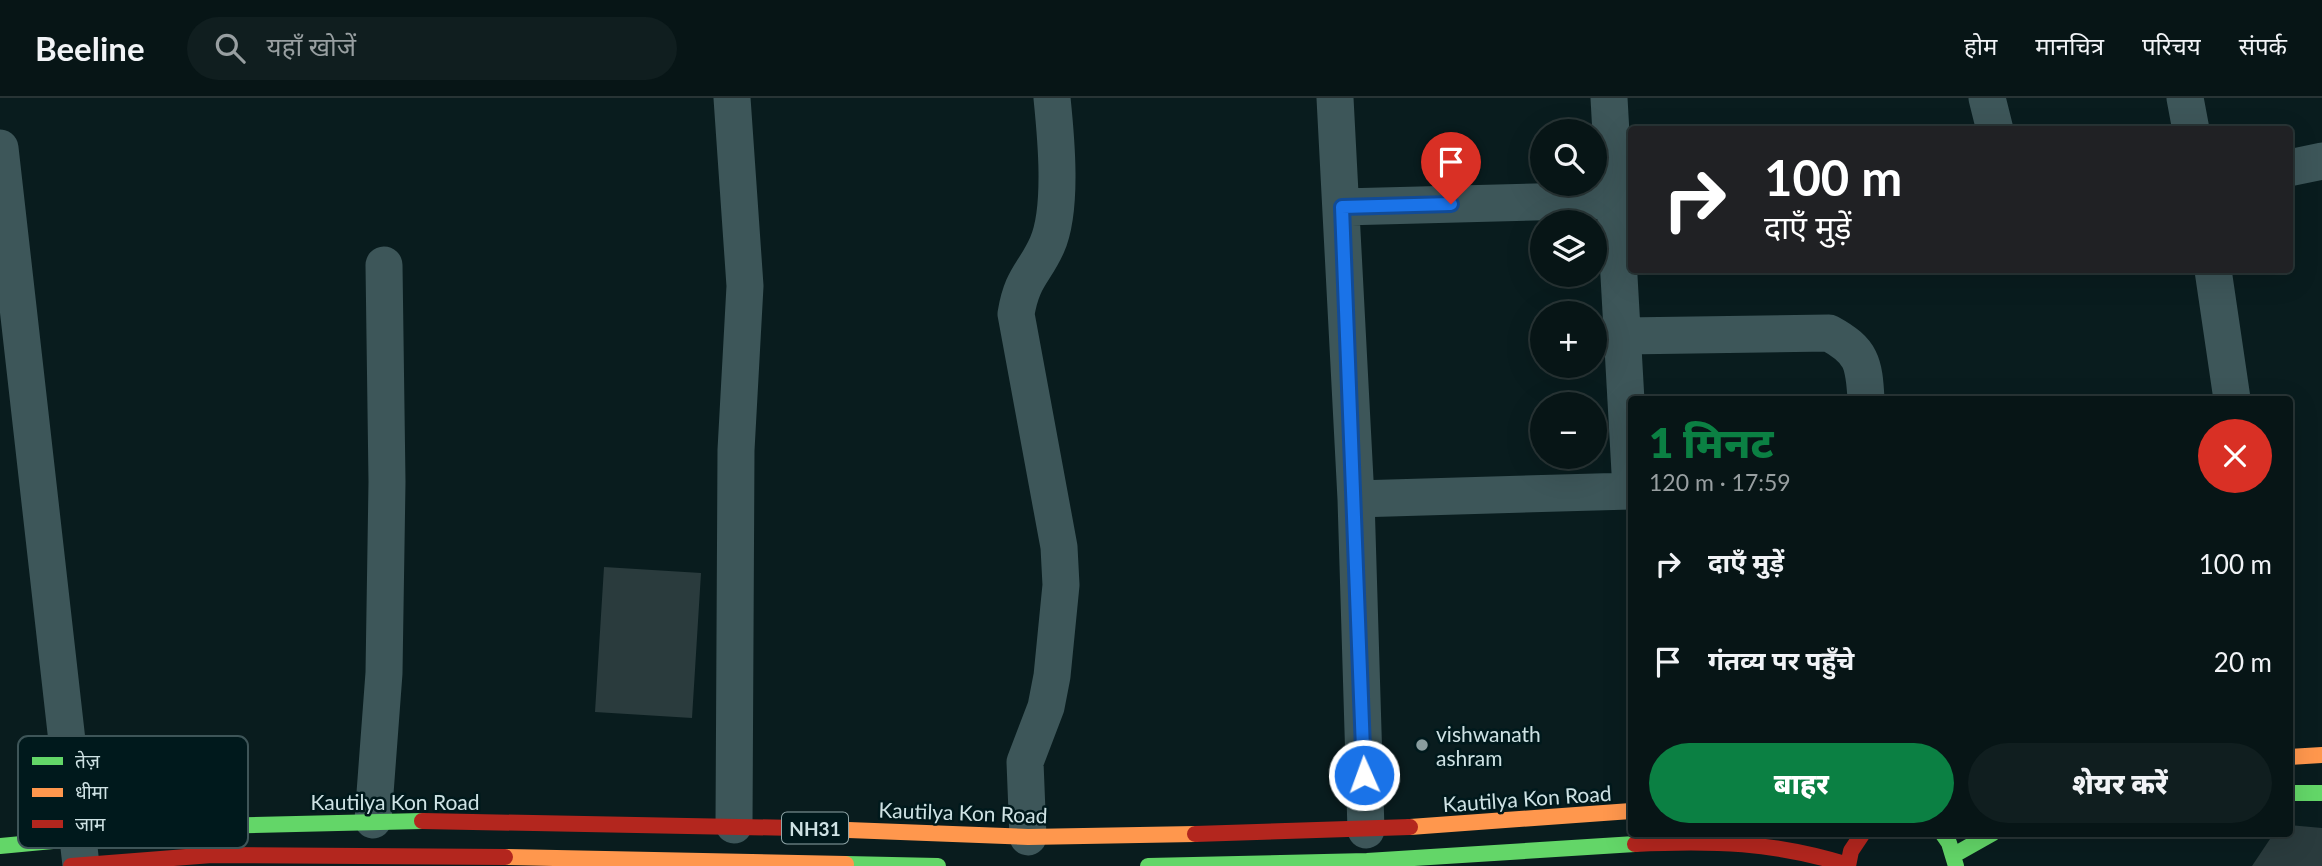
<!DOCTYPE html>
<html lang="hi">
<head>
<meta charset="utf-8">
<style>
	body { margin:0; font-family:Lato,"Noto Sans Devanagari",sans-serif; background:#101e1f; color:#f1f3f6; height:100vh; display:flex; flex-direction:column; font-size:26px; white-space:nowrap }
	* { box-sizing:border-box; margin:0 }
	p { font-size:23px; color:#989fa1 }
	.icon { flex:none; width:38px; height:38px; fill:none; stroke:currentColor; stroke-width:2; stroke-linecap:round; stroke-linejoin:round }
	.map { position:relative; flex:1; overflow:hidden }
	.side { position:absolute; left:1628px; top:298px; width:665px; height:441px; display:flex; flex-direction:column; background:#071516; border-radius:7px; box-shadow:0 7px 28px #0002,0 0 0 2px #283435 }
	.side>* { flex:none }
	.top-card { position:absolute; left:1628px; top:28px; width:665px; height:147px; border-radius:7px; box-shadow:0 7px 28px #0002,0 0 0 2px #283435; background:#202124; color:#fff; overflow:hidden }
	.controls { position:absolute; left:1530px; top:21px; display:grid; gap:14px }
	.controls a { display:grid; place-items:center; width:77px; height:77px; border-radius:50%; background:#071516; box-shadow:0 7px 28px #0002,0 0 0 2px #283435; font-size:35px }
	.pin { position:absolute; display:grid; place-items:center; width:60px; height:60px; color:#fff; margin:-72px -30px; border-radius:50% 50% 50% 0; rotate:-45deg; box-shadow:0 0 7px #0007 }
	.pin .icon { rotate:45deg }
	.me { position:absolute; width:77px; margin:-38px; rotate:358deg; stroke-linejoin:round; filter:drop-shadow(0 0 5px #0008) }
	.turn { display:flex; align-items:center; gap:24px; height:147px; padding:0 21px; font-size:32px }
	.turn .icon { width:91px; height:91px; stroke-width:2.5 }
	.turn b { display:block; font-size:49px; line-height:60px }
	.round { display:grid; place-items:center; flex:none; width:74px; height:74px; border-radius:37px; background:#101e1f }
	.overview { display:flex; align-items:center; justify-content:space-between; height:119px; padding:0 21px }
	h1 { font-size:42px; font-weight:800; line-height:52px; color:#0b8043 }
	.button { display:flex; gap:14px; margin-top:auto; padding:14px 21px }
	.button a { flex:1; height:80px; border-radius:42px; background:#0b8043; color:#fff; font-size:28px; font-weight:800; line-height:80px; text-align:center }
	.button a+a { background:#101e1f; color:#f1f3f6 }
	ul { padding:0; list-style:none }
	li { display:flex; align-items:center; gap:21px; height:98px; padding:0 21px }
	li div { flex:1 }
	li b { display:block; font-size:26px }
	li em { font-style:normal }
	header { display:flex; align-items:center; gap:42px; box-sizing:border-box; height:98px; padding:0 35px; background:#071516; border-bottom:2px solid #283435 }
	header strong { font-size:33px }
	nav { display:flex; gap:38px; margin-inline-start:auto; font-size:24px }
	.search { width:490px; height:63px; background:#101e1f; display:flex; align-items:center; gap:18px; box-sizing:border-box; padding:0 24px; border-radius:38px; color:#989fa1; font-size:26px }
	.map>svg:first-child { display:block }
	.building { fill:#2a3b3d }
	.lines { fill:none; stroke-linecap:round; stroke-linejoin:round }
	.street { stroke:#3d5659; stroke-width:37 }
	.fast { stroke:#63d668; stroke-width:16 }
	.slow { stroke:#ff974d; stroke-width:16 }
	.jam { stroke:#b3261e; stroke-width:16 }
	.route-casing { stroke:#114b97; stroke-width:18 }
	.route { stroke:#1a73e8; stroke-width:12 }
	.poi-dot { fill:#899d9f; stroke:#00191c; stroke-width:2.5 }
	.labels { text-anchor:middle; dominant-baseline:central; stroke-width:5; stroke-linejoin:round; paint-order:stroke }
	.shield { fill:#00191c; stroke:#90a6a8; stroke-width:2 }
	.shield-label { font-size:19px; font-weight:bold; fill:#cee2e4 }
	.poi-label { font-size:21px; fill:#cee2e4; stroke:#00191c; text-anchor:start }
	.street-label { font-size:21px; fill:#cee2e4; stroke:#00191c }
	.key { fill:#00191c; stroke:#3e5558; stroke-width:2 }
	.key-label { font-size:19px; fill:#cee2e4 }
</style>
</head>
<body>
<header>
<strong>Beeline</strong>
<div class="search"><svg class="icon" aria-label="search" viewBox="0 0 24 24"><circle cx="10" cy="10" r="6"/><path d="M15 15l6 6"/></svg>यहाँ खोजें</div>
<nav><a>होम</a><a>मानचित्र</a><a>परिचय</a><a>संपर्क</a></nav>
</header>
<div class="map">
<svg width="2322" height="768" viewBox="0 0 2322 768">
	<rect width="100%" height="100%" fill="#091c1e"/>
	<path class="building" d="M604,469L701,475L692,620L595,614Z
		M2289,727L2322,730V768H2252L2274,735H2289Z"/>
	<g class="lines">
		<path class="street" d="M732,0L745,188L736,352L734,727
			M1335,0L1356,401L1366,732
			M1609,0L1631,392
			M1987,0L1995,32
			M2185,0L2191,32
			M0,50L81,767
			M2289,70L2322,63
			M1342,109L1615,102
			M2213,172L2232,301
			M1624,238L1829,235C1862,253 1864,265 1866,301
			M1356,401L1631,393
			M373,722L384,575L387,384L384,167
			M1028,739L1025,664L1046,609L1052,578L1061,487L1059,449L1016,216C1022,179 1034,176 1047,147C1063,111 1056,39 1052,0"/>
		<path class="fast" d="M2289,695H2322
			M1942,735L1949,745L1956,768
			M0,748L211,728L422,723
			M1954,757L1993,735
			M846,766L938,768
			M1148,768L1367,763L1635,746"/>
		<path class="slow" d="M2289,659L2322,657
			M1410,729L1631,713
			M796,730L1028,739L1195,736
			M505,759L846,766"/>
		<path class="jam" d="M422,723L796,730
			M1195,736L1410,729
			M1635,746C1712,742 1774,744 1848,767
			M71,768L212,757L505,759
			M1848,768L1851,753L1863,735"/>
	</g>
	<g class="lines">
		<g class="route-casing">
			<path id="route" d="M1364,677L1342,109L1451,106"/>
		</g>
		<use href="#route" class="route"/>
	</g>
	<circle class="poi-dot" cx="1422" cy="647" r="7"/>
	<g class="labels">
		<rect class="shield" x="782" y="714.5" width="66" height="31" rx="5"/>
		<g class="shield-label">
			<text x="815" y="730">NH31</text>
		</g>
		<g class="poi-label">
			<text x="1436" y="635">vishwanath<tspan x="1436" dy="24">ashram</tspan></text>
		</g>
		<g class="street-label">
			<text transform="translate(1527 700) rotate(-4)">Kautilya Kon Road</text>
			<text x="395" y="703">Kautilya Kon Road</text>
			<text transform="translate(963 714) rotate(2)">Kautilya Kon Road</text>
		</g>
	</g>
	<rect x="18" y="638" width="230" height="112" rx="10" class="key"/>
	<rect x="32" y="659" width="31" height="8" fill="#63d668"/>
	<rect x="32" y="690" width="31" height="9" fill="#ff974d"/>
	<rect x="32" y="722" width="31" height="8" fill="#b3261e"/>
	<g class="key-label">
		<text x="75" y="670">तेज़</text>
		<text x="75" y="701">धीमा</text>
		<text x="75" y="733">जाम</text>
	</g>
</svg>
<div class="controls">
<a><svg class="icon" aria-label="search" viewBox="0 0 24 24"><circle cx="10" cy="10" r="6"/><path d="M15 15l6 6"/></svg></a>
<a><svg class="icon" aria-label="layers" viewBox="0 0 24 24"><path d="M12 4l9 5-9 5-9-5zM3 14l9 5 9-5"/></svg></a>
<a>+</a>
<a>−</a>
</div>
<div class="pin" style="left:1451px;top:106px;background:#d93025"><svg class="icon" aria-label="arrive" viewBox="0 0 24 24"><path d="M6 21V4h12l-3 4 3 4H6"/></svg></div>
<svg class="me" style="left:1364px;top:677px" viewBox="-20 -20 40 40"><circle r="17" fill="#1a73e8" stroke="#fff" stroke-width="3"/><path d="M0-11L8 9 0 5-8 9z" fill="#fff"/></svg>
<div class="top-card">
<div class="turn"><svg class="icon" aria-label="right" viewBox="0 0 24 24"><path d="M7 20v-9h11M14 6l5 5-5 5"/></svg><div><b>100 m</b>दाएँ मुड़ें</div></div>
</div>
<section class="side">
<div class="overview"><div><h1>1 मिनट</h1><p>120 m · 17:59</p></div><a class="round" style="background:#d93025;color:#fff"><svg class="icon" aria-label="close" viewBox="0 0 24 24"><path d="M6 6l12 12M18 6L6 18"/></svg></a></div>
<ul>
<li><svg class="icon" aria-label="right" viewBox="0 0 24 24"><path d="M7 20v-9h11M14 6l5 5-5 5"/></svg><div><b>दाएँ मुड़ें</b></div><em>100 m</em></li>
<li><svg class="icon" aria-label="arrive" viewBox="0 0 24 24"><path d="M6 21V4h12l-3 4 3 4H6"/></svg><div><b>गंतव्य पर पहुँचे</b></div><em>20 m</em></li>
</ul>
<div class="button"><a>बाहर</a><a>शेयर करें</a></div>
</section>
</div>
</body>
</html>
